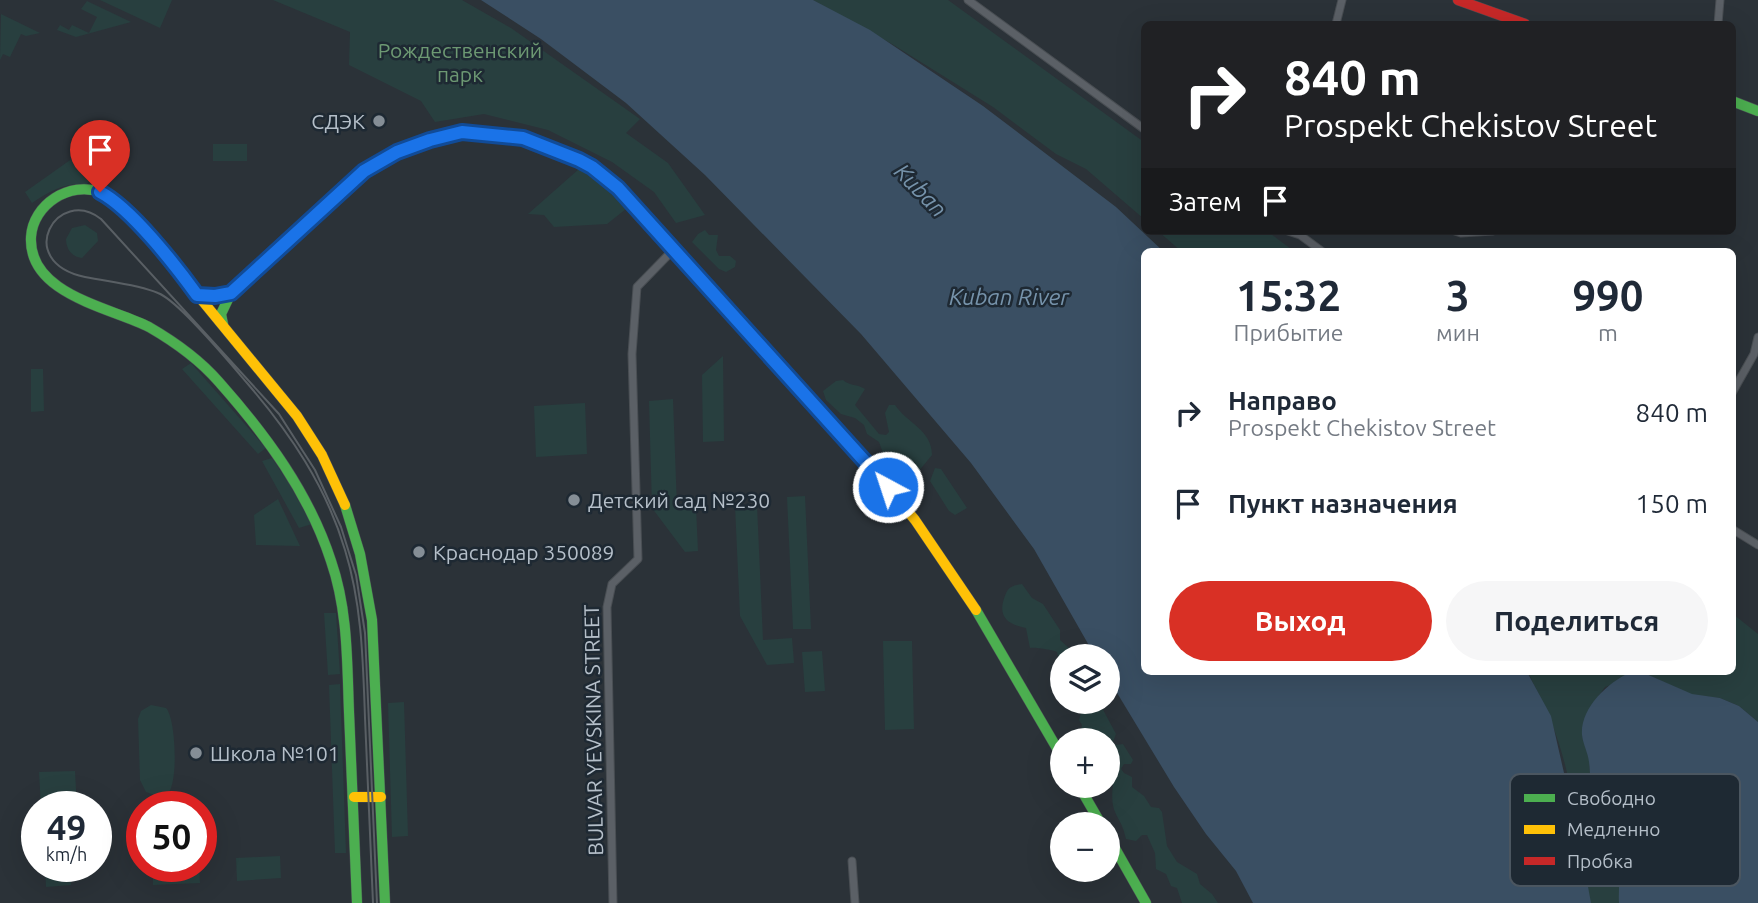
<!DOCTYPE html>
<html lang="ru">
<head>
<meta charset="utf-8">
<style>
	body { margin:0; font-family:Ubuntu,sans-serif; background:#f6f6f7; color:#1f2937; height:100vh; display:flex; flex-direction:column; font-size:26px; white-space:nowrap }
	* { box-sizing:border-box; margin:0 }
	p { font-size:23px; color:#747a83 }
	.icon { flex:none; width:38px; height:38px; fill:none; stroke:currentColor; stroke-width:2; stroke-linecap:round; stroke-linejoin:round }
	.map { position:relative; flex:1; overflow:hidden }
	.panel { position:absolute; left:1141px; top:248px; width:595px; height:427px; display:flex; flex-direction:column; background:#fff; border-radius:10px; box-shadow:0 7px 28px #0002 }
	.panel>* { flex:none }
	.top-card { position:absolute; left:1141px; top:21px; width:595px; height:214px; border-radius:10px; box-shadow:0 7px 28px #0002; background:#202124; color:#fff; overflow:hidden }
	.tools { position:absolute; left:1050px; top:644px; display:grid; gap:14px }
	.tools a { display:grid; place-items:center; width:70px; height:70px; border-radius:50%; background:#fff; box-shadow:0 7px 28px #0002; font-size:35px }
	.speed { position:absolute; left:21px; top:791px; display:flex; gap:14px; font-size:35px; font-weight:700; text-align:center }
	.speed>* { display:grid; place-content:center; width:91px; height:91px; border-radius:50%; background:#fff; box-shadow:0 7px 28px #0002; line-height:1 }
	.speed small { font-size:18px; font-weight:400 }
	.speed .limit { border:10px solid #d22; background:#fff; color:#111 }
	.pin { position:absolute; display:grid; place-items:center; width:60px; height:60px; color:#fff; margin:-72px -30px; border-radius:50% 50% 50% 0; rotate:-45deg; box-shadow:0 0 7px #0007 }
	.pin .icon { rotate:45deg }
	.me { position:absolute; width:77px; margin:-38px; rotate:320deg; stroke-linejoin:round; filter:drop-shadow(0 0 5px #0008) }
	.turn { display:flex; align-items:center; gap:24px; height:147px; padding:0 28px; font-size:32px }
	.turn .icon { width:91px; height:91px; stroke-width:2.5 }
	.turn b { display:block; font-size:49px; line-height:60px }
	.then { display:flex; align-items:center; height:66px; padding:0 28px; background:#0003; gap:14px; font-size:26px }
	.eta { display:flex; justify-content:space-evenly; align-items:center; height:119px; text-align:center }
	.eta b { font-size:42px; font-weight:700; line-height:49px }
	.primary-button { display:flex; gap:14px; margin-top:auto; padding:14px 28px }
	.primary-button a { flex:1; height:80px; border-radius:42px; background:#d93025; color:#fff; font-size:28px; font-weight:700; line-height:80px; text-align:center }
	.primary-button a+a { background:#f6f6f7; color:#1f2937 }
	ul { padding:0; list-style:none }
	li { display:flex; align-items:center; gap:21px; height:91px; padding:0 28px }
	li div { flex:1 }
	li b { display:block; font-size:26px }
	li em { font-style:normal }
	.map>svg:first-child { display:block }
	.green { fill:#283f3f }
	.water { fill:#3a4f63 }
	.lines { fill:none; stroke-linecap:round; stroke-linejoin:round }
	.street-casing { stroke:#494e53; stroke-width:9 }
	.fast-casing { stroke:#494e53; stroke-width:11 }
	.slow-casing { stroke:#494e53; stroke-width:11 }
	.jam-casing { stroke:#494e53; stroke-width:11 }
	.street { stroke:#5b6066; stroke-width:7 }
	.fast { stroke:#4caf50; stroke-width:10 }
	.slow { stroke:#ffc107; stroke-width:10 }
	.jam { stroke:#c62828; stroke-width:10 }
	.tram { stroke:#595f64; stroke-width:2 }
	.route-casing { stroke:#114b97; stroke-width:18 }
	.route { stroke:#1a73e8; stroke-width:12 }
	.poi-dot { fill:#858e96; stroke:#1e2933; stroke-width:2.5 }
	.labels { text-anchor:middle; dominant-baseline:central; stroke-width:5; stroke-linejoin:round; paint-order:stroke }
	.park-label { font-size:21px; fill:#6d9973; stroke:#1e2933 }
	.poi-label { font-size:21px; fill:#b5bfc9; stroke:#1e2933; text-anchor:start }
	.street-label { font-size:21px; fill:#b5bfc9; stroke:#1e2933 }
	.water-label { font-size:23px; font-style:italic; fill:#7693ab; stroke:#1e2933 }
	.key { fill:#1e2933; stroke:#4b5660; stroke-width:2 }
	.key-label { font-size:19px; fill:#b5bfc9 }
</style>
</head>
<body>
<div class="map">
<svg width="1758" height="903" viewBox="0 0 1758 903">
	<rect width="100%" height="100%" fill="#2b3238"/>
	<path class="green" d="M100,0H172L160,28Z
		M273,0H462L511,28L640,119L626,133L668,163L705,215L676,223L654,192L612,162L548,130L484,114L435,122L421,101L349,65L350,32Z
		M813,0H948L1144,142V219L1086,169L1056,154L993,107L892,44Z
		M87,1L89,2L131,22L76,37L57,30L60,25L69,30L72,25L89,33L97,17L81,9Z
		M1,14L40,33L26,36L21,34L10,57L3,54L0,60Z
		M213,144H247V161H213Z
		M73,158L84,164L90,180L87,184C64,183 51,190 32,203L25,192Z
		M579,169L602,184L626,209L607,224L554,227L544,215L528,214Z
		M85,225L97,233L98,241L82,258C72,257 66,249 66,239L72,228Z
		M705,230L709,235H718L716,250L719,256H730L736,261L735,267L726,272L719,269L692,242L698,234Z
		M1158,231H1267L1295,252H1182Z
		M723,356L724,441L703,442L702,375Z
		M191,363L266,448L258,454L182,369Z
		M31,369H43L44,411L31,412Z
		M843,380C850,386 857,384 865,389L855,405L879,434L886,435L889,432L885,413L889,405H895C907,423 932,430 932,455L918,472L911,474L894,463L892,455L888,451L883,453L879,442L867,434L864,425L855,418L841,414L826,400L823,391L836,381Z
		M673,399L677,508L696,507L698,551L685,552L652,508L649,401Z
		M585,403L587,454L536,457L534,406Z
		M272,458L290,485L312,524L299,528L262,461Z
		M935,468L941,469L967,508L955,515L949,511L930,481Z
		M805,496L811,629H793L787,497Z
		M278,499L300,546L256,545L254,515Z
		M757,505L763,640L792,638L794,663L767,665L740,616L735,506Z
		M1022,584L1032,598L1043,604L1060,630V640L1070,649L1072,656H1062V673L1057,652C1053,650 1034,647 1030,648L1026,628C1011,625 999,619 1003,602C1007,589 1008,586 1022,584Z
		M324,613H336L340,674L328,675Z
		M1733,614L1758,634V722L1739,706L1720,698L1692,695L1644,673L1605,687L1592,705L1584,722L1582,735L1589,758L1592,808L1602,835L1617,863L1621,884L1619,903H1587C1580,842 1574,780 1551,721C1545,705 1535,688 1528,672H1732Z
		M883,641H912L914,729L885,730Z
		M822,651L825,691L805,692L802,652Z
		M340,684L346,853H335L329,685Z
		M404,702L408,836L392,837L388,703Z
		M1084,702H1099L1116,734L1113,742L1116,745L1123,744L1133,760L1131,764H1124L1121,769L1124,773L1132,777V787L1144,796L1151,807L1159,808L1162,812L1167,846L1177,862L1197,874L1200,884L1212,894L1218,903H1182L1177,888L1171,886L1166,874L1156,869L1155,853L1147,835H1142L1136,841L1126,839C1121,814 1109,816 1113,785L1108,784V740H1079L1082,725L1079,720Z
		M151,705L166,708C176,719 178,780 169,792L157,796L146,792L140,780L138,719L141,711Z
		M75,771L77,807H41L39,772Z
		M280,856L281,878L237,881L236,858Z
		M45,866H70L71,885L46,887Z
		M153,866H199L200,883L153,885Z"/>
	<path class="water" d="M481,0H813L870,30L983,106L1116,207L1164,252H1144V672H1527L1551,716L1580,843L1591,903H1253L1236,871L1206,834L1174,787L1108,678V656H1095L1034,549L971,463L861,334L705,175L626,103L541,39Z
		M1629,673H1644L1692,694L1720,698L1739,706L1758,722V903H1619C1618,890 1621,879 1617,865C1612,847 1599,830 1593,810C1589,795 1591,777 1589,762C1588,753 1583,744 1582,735C1580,709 1607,683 1629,673Z"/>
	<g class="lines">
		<g class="street-casing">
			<path id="street" d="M968,0L1144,129
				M1336,24L1342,0
				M1718,24L1720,0
				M1288,231L1300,235L1323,252
				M1455,231L1461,233L1493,231
				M1732,393L1754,354L1758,337
				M1732,529L1758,545
				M852,861L855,903
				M613,903L607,607L612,584L638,559L632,354L637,287L674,249"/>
		</g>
		<g class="fast-casing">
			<path id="fast" d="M1732,101L1758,111
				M141,226C129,214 117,198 100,192C70,181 33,204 31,237C28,294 109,307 149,327C175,342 199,359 219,382C266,435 309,493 331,561C348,610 347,661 349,712C352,776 354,839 357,903
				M197,295L215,296L231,293
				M223,324L221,314L231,293C260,267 289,240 318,213C333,199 348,182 365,171C447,116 542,124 617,187C637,204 653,227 671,246
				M345,505L360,554L372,620L385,903
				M976,610L1062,757
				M1079,786L1101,824
				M1108,836L1146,903"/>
		</g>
		<g class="slow-casing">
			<path id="slow" d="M141,226L297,416L322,455L345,505
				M671,246L874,470L915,520L976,610
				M354,797H381"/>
		</g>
		<g class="jam-casing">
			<path id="jam" d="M1458,0L1525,24"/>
		</g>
		<use href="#street" class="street"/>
		<use href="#fast" class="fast"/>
		<use href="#slow" class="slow"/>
		<use href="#jam" class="jam"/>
		<path class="tram" d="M373,903C370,841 368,780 365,718C363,661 362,605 345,550C326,486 290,433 247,383C230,363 179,301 158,293C136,284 109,282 85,277C12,261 58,185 101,219L279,414L315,470L341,527L356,575L365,633L377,903"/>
	</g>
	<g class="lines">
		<g class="route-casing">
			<path id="route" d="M100,192C131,208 176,266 197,295L215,296L231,293L364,171L397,152L430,140L462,132L523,138L579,160L592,167L618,188L888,487"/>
		</g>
		<use href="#route" class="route"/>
	</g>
	<g class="poi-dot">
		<circle cx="379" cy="121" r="7"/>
		<circle cx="574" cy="500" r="7"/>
		<circle cx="419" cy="552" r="7"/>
		<circle cx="196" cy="753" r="7"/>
	</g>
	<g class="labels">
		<g class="park-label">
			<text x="460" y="50">Рождественский<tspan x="460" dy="24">парк</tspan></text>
		</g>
		<g class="poi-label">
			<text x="365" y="121" text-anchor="end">СДЭК</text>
			<text x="588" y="500">Детский сад №230</text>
			<text x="433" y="552">Краснодар 350089</text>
			<text x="210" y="753">Школа №101</text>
		</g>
		<g class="street-label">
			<text transform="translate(593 730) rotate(-91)">BULVAR YEVSKINA STREET</text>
		</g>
		<g class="water-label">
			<text transform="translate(921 190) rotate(46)">Kuban</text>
			<text x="1009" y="296">Kuban River</text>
		</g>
	</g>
	<rect x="1510" y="774" width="230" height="112" rx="10" class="key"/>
	<rect x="1524" y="794" width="31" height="8" fill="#4caf50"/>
	<rect x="1524" y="825" width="31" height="9" fill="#ffc107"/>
	<rect x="1524" y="857" width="31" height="8" fill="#c62828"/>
	<g class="key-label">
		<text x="1567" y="805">Свободно</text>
		<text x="1567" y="836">Медленно</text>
		<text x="1567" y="868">Пробка</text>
	</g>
</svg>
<div class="tools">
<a><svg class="icon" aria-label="layers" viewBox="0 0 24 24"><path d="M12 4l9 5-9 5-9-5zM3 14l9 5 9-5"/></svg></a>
<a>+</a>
<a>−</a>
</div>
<div class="speed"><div>49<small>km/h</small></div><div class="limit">50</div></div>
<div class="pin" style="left:100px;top:192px;background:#d93025"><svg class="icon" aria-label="arrive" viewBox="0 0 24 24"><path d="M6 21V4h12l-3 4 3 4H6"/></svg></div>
<svg class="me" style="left:888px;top:487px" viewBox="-20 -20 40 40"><circle r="17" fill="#1a73e8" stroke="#fff" stroke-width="3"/><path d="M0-11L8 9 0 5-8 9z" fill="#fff"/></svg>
<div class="top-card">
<div class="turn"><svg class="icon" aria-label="right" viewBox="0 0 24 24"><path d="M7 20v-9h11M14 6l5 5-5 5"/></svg><div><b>840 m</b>Prospekt Chekistov Street</div></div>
<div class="then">Затем<svg class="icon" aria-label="arrive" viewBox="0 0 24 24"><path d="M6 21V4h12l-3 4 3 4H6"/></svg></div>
</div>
<section class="panel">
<div class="eta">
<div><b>15:32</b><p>Прибытие</p></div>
<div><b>3</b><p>мин</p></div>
<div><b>990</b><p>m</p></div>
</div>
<ul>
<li><svg class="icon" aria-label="right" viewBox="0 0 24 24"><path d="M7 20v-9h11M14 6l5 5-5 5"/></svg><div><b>Направо</b><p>Prospekt Chekistov Street</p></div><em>840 m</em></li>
<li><svg class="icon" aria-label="arrive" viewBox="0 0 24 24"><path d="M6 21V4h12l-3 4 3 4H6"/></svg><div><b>Пункт назначения</b></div><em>150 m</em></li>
</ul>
<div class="primary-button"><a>Выход</a><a>Поделиться</a></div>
</section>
</div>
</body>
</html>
